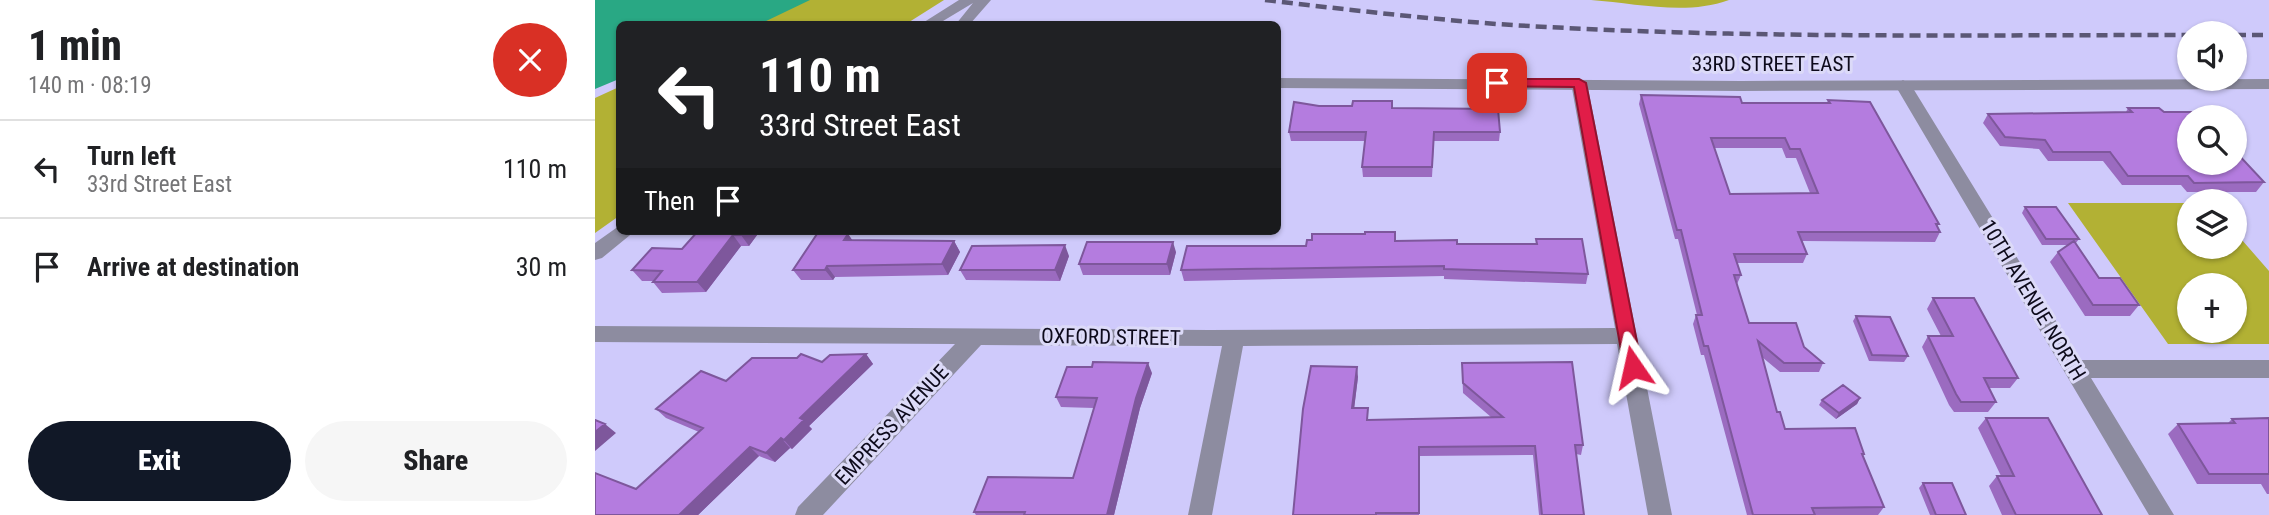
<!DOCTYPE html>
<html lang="en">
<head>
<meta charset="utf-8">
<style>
	body { margin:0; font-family:"Roboto Condensed",sans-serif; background:#f6f6f6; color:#202124; height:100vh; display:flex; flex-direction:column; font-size:26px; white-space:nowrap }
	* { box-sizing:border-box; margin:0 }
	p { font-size:23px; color:#757577 }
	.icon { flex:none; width:38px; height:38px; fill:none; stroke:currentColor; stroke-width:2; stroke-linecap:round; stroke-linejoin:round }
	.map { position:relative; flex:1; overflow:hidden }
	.details { display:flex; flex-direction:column; background:#fff; width:595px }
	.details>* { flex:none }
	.banner { position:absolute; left:21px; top:21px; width:665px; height:214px; border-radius:10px; box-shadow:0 2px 5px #0004; background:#202124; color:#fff; overflow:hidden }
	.tools { position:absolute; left:1582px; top:21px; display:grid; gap:14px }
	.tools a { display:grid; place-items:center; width:70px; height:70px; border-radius:50%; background:#fff; box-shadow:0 2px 5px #0004; font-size:35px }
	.pin { position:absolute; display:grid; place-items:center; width:60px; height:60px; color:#fff; margin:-30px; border-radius:14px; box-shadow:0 4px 10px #0006 }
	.me { position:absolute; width:77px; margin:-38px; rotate:349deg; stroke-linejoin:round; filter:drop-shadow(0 0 5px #0008) }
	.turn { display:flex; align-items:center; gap:24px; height:147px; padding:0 28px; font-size:32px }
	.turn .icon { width:91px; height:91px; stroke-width:2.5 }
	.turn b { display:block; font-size:49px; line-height:60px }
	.then { display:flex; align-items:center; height:66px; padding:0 28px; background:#0003; gap:14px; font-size:26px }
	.round { display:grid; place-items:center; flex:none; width:74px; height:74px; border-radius:37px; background:#f6f6f6 }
	.head { display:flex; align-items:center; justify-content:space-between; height:119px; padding:0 28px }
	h1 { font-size:42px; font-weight:800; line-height:52px }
	.cta { display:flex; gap:14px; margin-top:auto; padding:14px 28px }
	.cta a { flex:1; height:80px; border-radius:42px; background:#111827; color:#fff; font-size:28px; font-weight:800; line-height:80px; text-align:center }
	.cta a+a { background:#f6f6f6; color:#202124 }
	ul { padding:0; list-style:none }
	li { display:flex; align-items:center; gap:21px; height:98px; padding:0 28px; border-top:2px solid #e0e0e0 }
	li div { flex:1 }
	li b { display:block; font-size:26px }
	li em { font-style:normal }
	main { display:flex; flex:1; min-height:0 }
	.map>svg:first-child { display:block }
	.green { fill:#b2b134; fill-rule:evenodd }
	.water { fill:#29a884 }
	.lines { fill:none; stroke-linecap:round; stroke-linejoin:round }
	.minor { fill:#8d8ca0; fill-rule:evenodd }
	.tertiary { fill:#8d8ca0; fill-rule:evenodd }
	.rail { stroke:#5b5775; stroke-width:4.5; stroke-dasharray:11 6; stroke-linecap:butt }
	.wall { fill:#9b6bc0; fill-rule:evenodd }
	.shaded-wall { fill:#7e579c }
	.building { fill:#b47cdf; stroke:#7e579c; stroke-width:2; fill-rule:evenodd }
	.route { fill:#e11d48; stroke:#92132f; stroke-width:2 }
	.labels { text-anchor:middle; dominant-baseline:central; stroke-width:6; stroke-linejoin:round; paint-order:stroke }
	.street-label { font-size:21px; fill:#0d0a1b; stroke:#dcdaf8 }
</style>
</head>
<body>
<main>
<section class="details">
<div class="head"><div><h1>1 min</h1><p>140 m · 08:19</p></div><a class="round" style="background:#d93025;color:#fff"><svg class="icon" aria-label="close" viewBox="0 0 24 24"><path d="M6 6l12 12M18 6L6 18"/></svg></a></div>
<ul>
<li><svg class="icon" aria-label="left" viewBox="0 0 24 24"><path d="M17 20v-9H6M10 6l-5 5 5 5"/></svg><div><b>Turn left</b><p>33rd Street East</p></div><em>110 m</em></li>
<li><svg class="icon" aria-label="arrive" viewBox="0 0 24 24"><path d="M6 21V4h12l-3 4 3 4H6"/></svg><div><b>Arrive at destination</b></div><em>30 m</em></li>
</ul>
<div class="cta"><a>Exit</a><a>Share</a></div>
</section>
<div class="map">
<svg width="1674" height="515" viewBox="0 0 1674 515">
	<rect width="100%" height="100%" fill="#cfcafb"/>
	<path class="green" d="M208,0H349L311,24H149Z
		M996,0H1134C1090,16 1041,3 996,0Z
		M24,87V216L0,233V98Z
		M1473,203H1594V247H1640V232L1674,271V344H1573ZM1594,285H1640V331H1594Z"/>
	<path class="water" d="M0,0H215L165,24H24V79L0,89Z"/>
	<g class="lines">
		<path class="minor" d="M984,78L992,83L1077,515H1053L1022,344L648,346L617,515H593L627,346L386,345L228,515H200L203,507L360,344L0,342V326L614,330L1020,328L976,83Z
			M1308,80L1316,85L1485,360H1674V378H1496L1579,515H1554L1300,85Z"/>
		<path class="tertiary" d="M364,0H396L375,24H361L378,3L343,24H326Z
			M682,78L1146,81L1674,79V89L1146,91L682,88Z
			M24,226V231H40L7,258L0,260V243Z"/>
		<path class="rail" d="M670,0C747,9 824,18 901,24C1132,39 1363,35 1594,35
			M1640,35H1674"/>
	</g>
	<path class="wall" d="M1046,95L1147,103H1232L1233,100L1344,224L1342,226L1345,232L1340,242L1207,241L1212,254L1208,263H1142L1146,275L1142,284L1154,323L1209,347L1228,363L1224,372H1185L1167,357L1182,412L1190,429L1269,454L1268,456L1289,507L1283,515H1152L1109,355H1106L1098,324L1101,315H1102L1083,239H1080L1044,104ZM1119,148H1187L1191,158H1201L1215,193L1135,194Z
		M724,106L797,108L905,132L904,141H839L837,177H768L767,167L770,141H696L694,132Z
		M1533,108L1569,112L1669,182L1661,192H1592L1586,185H1527L1508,161H1453L1444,149L1405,146L1388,123L1393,114L1531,112Z
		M1430,207L1484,239L1480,244L1504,278L1544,305L1535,316H1490L1455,262L1463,252L1473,245H1447L1427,213Z
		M103,231H165L154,246H146L111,292L67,293L58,282L59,281H47L37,270L87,249Z
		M253,234L257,240L359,241L365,252L353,275L240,277L238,280H206L198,270Z
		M941,239L993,274L991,284L849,279V276L589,281L586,270L711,246L801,241L862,244H941Z
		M581,252L575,275H488L484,264Z
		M474,256L465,281L371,280L365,270Z
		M1338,298L1423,378L1415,388H1394L1401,402L1393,412H1359L1354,405L1327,347L1333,336H1346L1332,309Z
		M1261,316L1313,356L1309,362L1274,361L1258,321Z
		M271,354L278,364L214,426L217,429L197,449L195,448L180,462L164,456L103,515H0L41,489L104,432L71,418L61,409L131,381Z
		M867,363L988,445L986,455L981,454L989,515H944L938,455L825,456L824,515H698L763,377L759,408L773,420L896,417L868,393Z
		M557,373L545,408L519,515H381L379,512L478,478L499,408L466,407L461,397Z
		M1265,398L1262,404L1241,419L1224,405L1227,400Z
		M1391,418L1507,515H1407L1394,486L1402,476H1406L1383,428Z
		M1674,418V494H1672L1666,484H1602L1573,434L1583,424L1633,423L1637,419Z
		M1328,483L1371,515H1335L1324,488Z"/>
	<path class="shaded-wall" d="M149,231H165L154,246L146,235Z
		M253,234L260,244L249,240Z
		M138,235L146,246L111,292L102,282Z
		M359,241L365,252L353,275L347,264Z
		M578,242L581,252L575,275L572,264Z
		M470,245L474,256L465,281L460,270Z
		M232,266L240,277L238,280L230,270Z
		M271,354L278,364L214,426L217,429L197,449L189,440L205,418Z
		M553,363L557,373L545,408L519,515H512L541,398Z
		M762,367L763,377L758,418L757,408Z
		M1265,398L1262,404L1241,419L1244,413Z
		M10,424L21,433L0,451V432Z
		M186,438L195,448L180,462L171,453Z
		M155,447L164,456L103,515H87L85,514Z"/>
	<path class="building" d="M1046,95L1145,97L1147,103H1235L1233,100L1275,102L1344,224H1341L1345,232H1203L1212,254H1139L1146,275H1139L1154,323H1201L1209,347L1228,363H1189L1163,341L1182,412H1185L1190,429L1260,428L1269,454H1267L1289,507L1217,508L1220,515H1158L1113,346H1109L1101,315H1107L1086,230H1082ZM1116,138H1190L1195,149H1205L1223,193L1135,194Z
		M758,101H797V108L903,109L905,132H839L837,167H767L771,132H694L699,102L724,106H757Z
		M1533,108H1564L1569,112H1604L1608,117H1594V163H1640V151L1669,182L1599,183L1593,176H1533L1515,152H1458L1450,140L1410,137L1393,114L1537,112Z
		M1430,207H1461L1484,239H1451Z
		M103,231H149L146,235H138L102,282H58L67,271L37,270L57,248L87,249Z
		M770,232H800V241L862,240V244H942L941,239H987L993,274L849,269V266L586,270L592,246H711L712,240H717V234H770Z
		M222,234H253L249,240L359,241L347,264L232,266L230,270H198Z
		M1479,241L1504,278H1525L1544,305H1498L1463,252Z
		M492,242H578L572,264H484Z
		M470,245L460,270H365L377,246Z
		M1338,298H1379L1423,378H1389L1401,402H1366L1361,394L1333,336H1358Z
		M1261,316L1295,317L1313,356L1277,355Z
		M206,354L227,362L235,355L271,354L205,418L209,420L189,440L186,438L171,453L155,447L85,514L88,515H0V473L41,489L108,428L61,409L106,371L131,381L157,358H202Z
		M498,362L553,363L541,398L512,515H429L430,512H379L393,477L478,478L502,398L461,397L472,367H497Z
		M977,362L988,445H980L989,515H947L940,446L824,447V513H781V515H698L708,409L716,366L762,367L757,408H773L772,420L908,417L868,383L867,363Z
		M1248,385L1265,398L1244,413L1227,400Z
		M1391,418H1453L1507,515H1421L1402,476H1419Z
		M1674,418V474H1614L1583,424L1640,423L1637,419Z
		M0,420L10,424L0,432Z
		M1328,483H1357L1371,515H1341Z"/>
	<path class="route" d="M902,79H984L991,83L1047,367L1044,372H1031L1029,367L979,87L897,86L895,83Z"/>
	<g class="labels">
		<g class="street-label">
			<text x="1178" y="64">33RD STREET EAST</text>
			<text transform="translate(1438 300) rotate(59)">10TH AVENUE NORTH</text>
			<text transform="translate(516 337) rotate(1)">OXFORD STREET</text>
			<text transform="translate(297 425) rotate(-47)">EMPRESS AVENUE</text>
		</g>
	</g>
</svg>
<div class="tools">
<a><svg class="icon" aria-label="sound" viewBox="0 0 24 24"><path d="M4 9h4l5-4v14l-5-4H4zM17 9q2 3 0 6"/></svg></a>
<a><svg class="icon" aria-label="search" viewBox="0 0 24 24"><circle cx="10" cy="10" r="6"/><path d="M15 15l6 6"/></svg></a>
<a><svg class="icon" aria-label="layers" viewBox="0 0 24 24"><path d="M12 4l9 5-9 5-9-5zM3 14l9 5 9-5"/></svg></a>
<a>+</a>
</div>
<div class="pin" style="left:902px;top:83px;background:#d93025"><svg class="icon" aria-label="arrive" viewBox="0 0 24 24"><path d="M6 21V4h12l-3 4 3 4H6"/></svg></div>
<svg class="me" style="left:1038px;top:367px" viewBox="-20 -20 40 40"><path d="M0-17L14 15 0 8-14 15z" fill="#e11d48" stroke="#fff" stroke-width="4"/></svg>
<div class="banner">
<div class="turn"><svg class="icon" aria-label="left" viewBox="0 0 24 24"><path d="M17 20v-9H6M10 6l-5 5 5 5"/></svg><div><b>110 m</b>33rd Street East</div></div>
<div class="then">Then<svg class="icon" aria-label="arrive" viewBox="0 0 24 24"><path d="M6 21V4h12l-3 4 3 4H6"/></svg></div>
</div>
</div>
</main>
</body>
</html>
